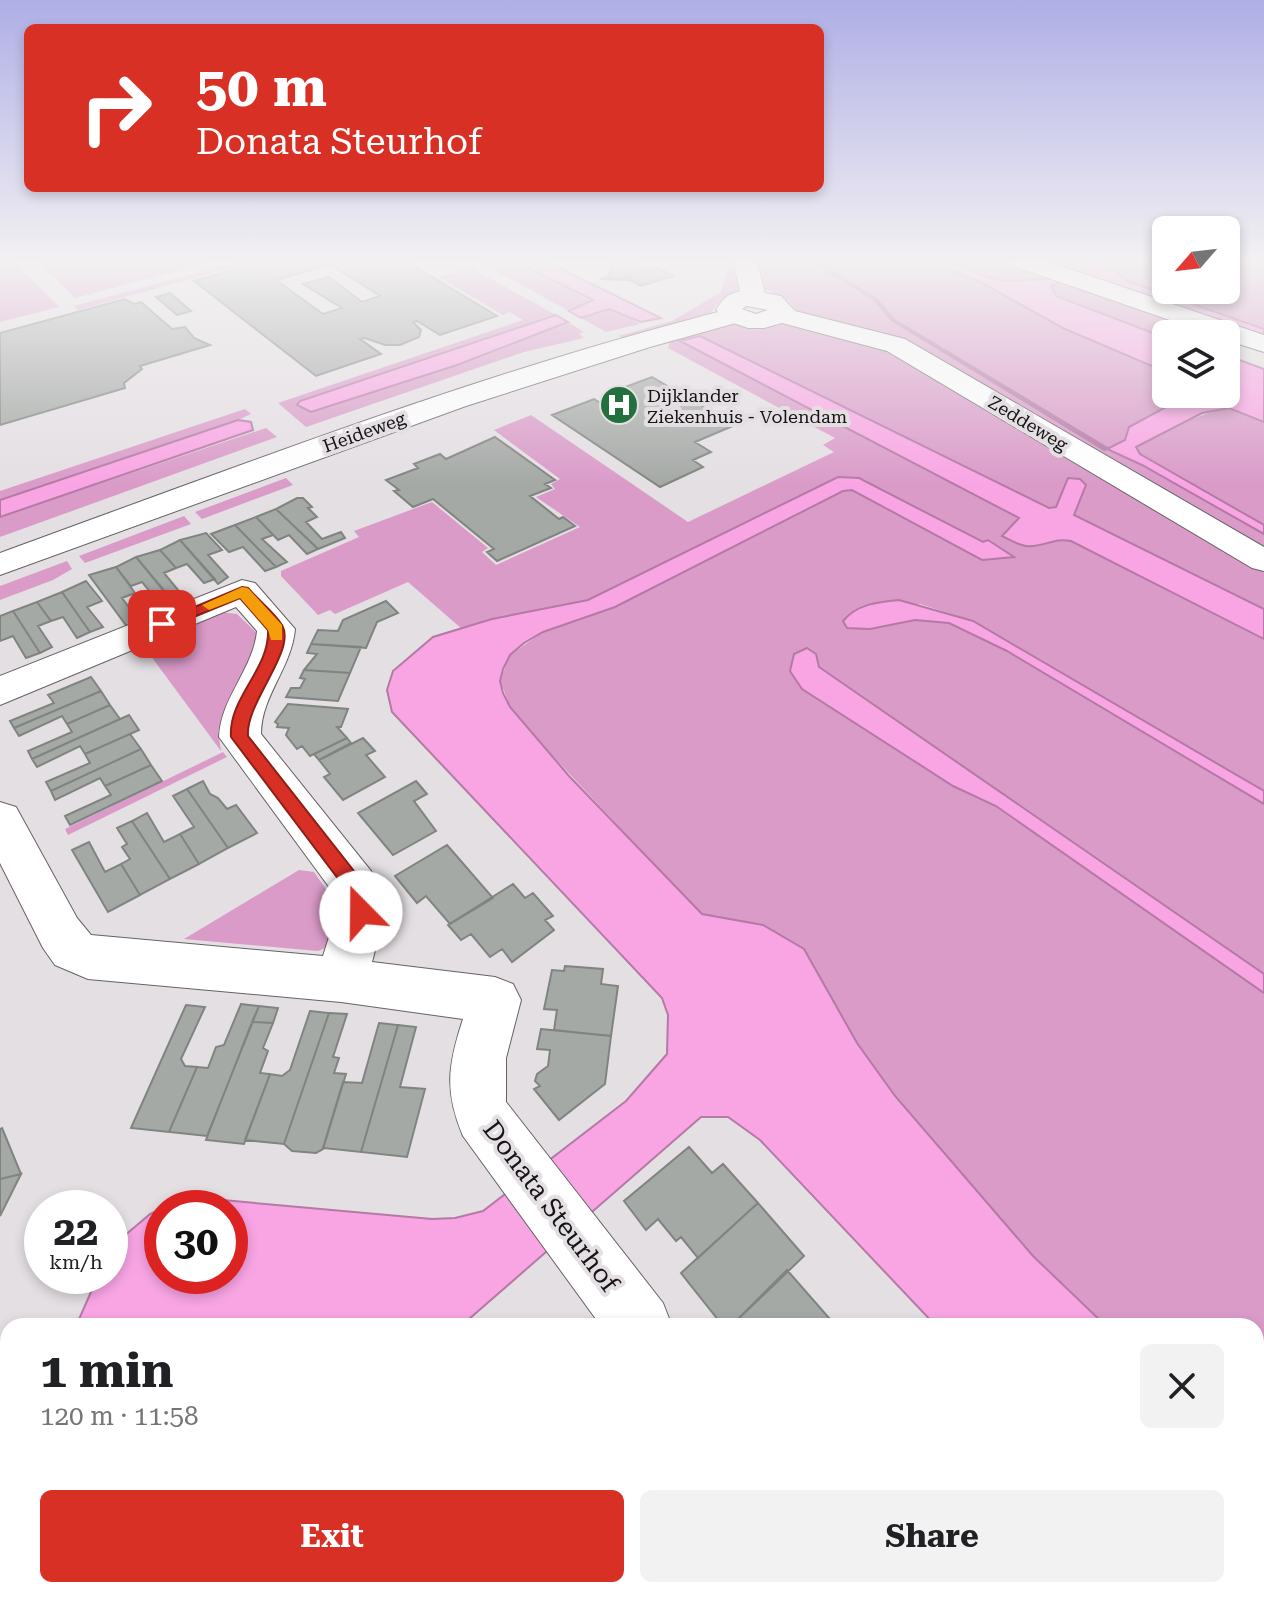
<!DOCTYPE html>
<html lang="en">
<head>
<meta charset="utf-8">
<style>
	body { margin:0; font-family:"Roboto Serif",serif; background:#f2f2f2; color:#202124; height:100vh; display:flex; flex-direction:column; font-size:30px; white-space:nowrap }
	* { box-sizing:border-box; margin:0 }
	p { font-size:26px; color:#757577 }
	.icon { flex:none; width:44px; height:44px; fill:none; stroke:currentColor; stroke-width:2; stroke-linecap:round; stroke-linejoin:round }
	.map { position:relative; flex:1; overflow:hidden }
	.details { position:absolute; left:0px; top:1318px; width:1264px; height:280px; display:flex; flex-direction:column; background:#fff; border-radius:24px 24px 0 0; box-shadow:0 4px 12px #0003 }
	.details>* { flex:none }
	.banner { position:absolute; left:24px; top:24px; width:800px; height:168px; border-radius:12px; box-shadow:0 4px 12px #0003; background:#d93025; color:#fff; overflow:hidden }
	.needle { width:52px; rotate:242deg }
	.fabs { position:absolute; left:1152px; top:216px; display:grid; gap:16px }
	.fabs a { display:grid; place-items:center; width:88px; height:88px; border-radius:12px; background:#fff; box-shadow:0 4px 12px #0003; font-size:40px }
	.speed { position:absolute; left:24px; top:1190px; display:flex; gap:16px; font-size:40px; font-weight:700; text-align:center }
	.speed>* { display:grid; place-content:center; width:104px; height:104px; border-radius:50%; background:#fff; box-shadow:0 4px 12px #0003; line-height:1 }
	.speed small { font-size:20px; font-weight:400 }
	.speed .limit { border:12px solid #d22; background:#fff; color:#111 }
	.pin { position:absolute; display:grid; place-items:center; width:68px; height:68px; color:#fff; margin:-34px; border-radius:16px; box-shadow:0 4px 12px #0006 }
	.me { position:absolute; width:88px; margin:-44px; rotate:338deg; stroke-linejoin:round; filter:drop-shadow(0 0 6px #0008) }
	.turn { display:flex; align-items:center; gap:28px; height:168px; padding:0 40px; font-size:36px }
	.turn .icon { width:104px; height:104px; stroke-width:2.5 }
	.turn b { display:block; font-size:56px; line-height:68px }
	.round { display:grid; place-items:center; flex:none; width:84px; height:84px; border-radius:12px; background:#f2f2f2 }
	.head { display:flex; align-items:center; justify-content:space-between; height:136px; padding:0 40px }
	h1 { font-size:48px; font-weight:700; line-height:60px }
	.action { display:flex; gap:16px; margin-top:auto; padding:16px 40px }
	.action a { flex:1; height:92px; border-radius:12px; background:#d93025; color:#fff; font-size:32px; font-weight:700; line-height:92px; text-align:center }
	.action a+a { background:#f2f2f2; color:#202124 }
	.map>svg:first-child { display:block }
	.green { fill:#da9bc9 }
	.water { fill:#f9a5e4; stroke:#b579a6; stroke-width:2 }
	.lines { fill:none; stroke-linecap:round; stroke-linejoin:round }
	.stream { fill:#b579a6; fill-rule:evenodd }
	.building { fill:#a5a9a6; stroke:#808481; stroke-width:2; fill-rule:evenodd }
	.minor-casing { stroke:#666265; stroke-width:2 }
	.tertiary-casing { stroke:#666265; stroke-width:2 }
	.secondary-casing { stroke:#666265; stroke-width:2 }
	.minor { fill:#fff; fill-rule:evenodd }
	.tertiary { fill:#fff; fill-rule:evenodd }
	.secondary { fill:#fff; fill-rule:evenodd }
	.route { fill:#d93025; stroke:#8d1f18; stroke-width:2 }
	.slow { fill:#f59e0b }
	.labels { text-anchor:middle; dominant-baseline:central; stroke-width:8; stroke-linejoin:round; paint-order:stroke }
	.far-poi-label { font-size:18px; fill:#151314; stroke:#e4dfe3; text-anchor:start }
	.far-street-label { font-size:18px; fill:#151314; stroke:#e4dfe3 }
	.near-street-label { font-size:26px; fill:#151314; stroke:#e4dfe3 }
</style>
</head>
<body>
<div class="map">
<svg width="1264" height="1598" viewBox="0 0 1264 1598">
	<rect width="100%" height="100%" fill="#e4dfe3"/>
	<path class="green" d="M0,260H13L59,307L0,322Z
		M37,260H219L75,298Z
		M244,260H261L78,310L74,306Z
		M476,260H512L593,302L569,311Z
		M730,260H734L738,289L719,302L710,314L624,339L619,336L672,321L721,292Z
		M757,260H928L982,283L1065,329L1162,370L1166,372V394H1190L1129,427L1125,440L1108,449L1142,465L1264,534V551L902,339L798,312L789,301L765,289Z
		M934,260H1008L1222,334H1166V353Z
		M1109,260H1166V290H1226V260H1264V329L1130,282L1120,276Z
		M471,268L556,315L297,405L311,412L457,365L568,322L584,332L579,334L584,338L524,352L306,427L278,403L523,320L510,312L503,315L439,277Z
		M609,309L616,310L640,324L606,332L581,318Z
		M789,324L877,344L1264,571V609L1074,515L1086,485L1068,478L1056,508H1049L700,336L681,342L1020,518L1003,536L1036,546L1058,538L1071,541L1264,639V791L973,621L920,604L847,628L870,629L915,620L949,623L1007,651L1264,804V974L819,667L816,654L807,648L802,689L953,786L996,806L1264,993V1478L1256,1470V1326H1106L1033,1256L894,1096L763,925L702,915L534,736L510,707L500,680L510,655L543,632L615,607L843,491L852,490L982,560L1013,557L859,478L588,600L492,619L462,629L408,582L335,614L330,610L318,615L281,576V571L359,537L354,531L432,502L488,548L482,552L496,565L580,527L536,497L555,489L551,484L560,479L494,430L531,415L688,522L834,452L823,445L835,438L668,348L670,342L650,348L720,325Z
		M1229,408L1264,420V525L1134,454L1138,444C1169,430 1196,414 1229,408Z
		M245,409L251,414L238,420L0,500V491Z
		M266,428L277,437L0,537V517Z
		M286,478L293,485L202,519L195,512Z
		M184,516L191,524L85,563L79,556Z
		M67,561L72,569L53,580L0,600V586Z
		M221,612L237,614L265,641L218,731L221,751L142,644Z
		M223,752L227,757L68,835L65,829Z
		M299,870L314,872L339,908L328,947L318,951L184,939Z"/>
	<path class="water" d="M512,260H543L661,318L641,322L609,309L581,318L569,311L593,300Z
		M928,260C956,260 970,274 996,279C1021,284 1042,276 1066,280L1051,286L1056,296L1166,338V372L1065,329L982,283Z
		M1056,260H1109L1120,276L1130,282L1264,329V339L1070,271Z
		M556,315L568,322L457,365L311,412L297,405L300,401Z
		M700,336L1049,508L1056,507L1068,478L1080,479L1086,485L1074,515L1264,609V639L1071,541C1054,537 1043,548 1026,546C1018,545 1010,540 1002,536L1019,518L680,341Z
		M1226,355L1264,369V422L1229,408L1202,413L1136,447L1140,454L1264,525V534L1142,465L1107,449L1125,440L1129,427L1190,394H1226Z
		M238,420L251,422L253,430L0,517V500Z
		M838,477L859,478L983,542L988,540L1014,557L982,560L852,490L843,491L615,607L543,632L524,643L510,655L503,669L500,681L503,693L510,707L569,776L702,914L763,925L804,949L857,1043L895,1096L1033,1256L1106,1326H936L760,1140L728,1117H701L461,1326H76L98,1276H110V1248L150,1214L162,1208V1276H230V1208H163L189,1197L432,1219L455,1218L483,1211L626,1101L667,1054L668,1015L662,998L392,712L387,690L393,671L433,637L492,619L588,600Z
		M899,600L973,621L1264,791V804L1007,651L949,623L915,620L870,629L847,628L843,621C857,604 878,602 899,600Z
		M807,648L816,654L819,667L1264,974V993L996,806L953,786L802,689L790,671L794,654Z
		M1256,1470L1264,1478V1598H1195L1187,1590H1256Z
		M8,1491V1590H156L146,1598H0V1512Z"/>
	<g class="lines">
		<path class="stream" d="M808,260H816L878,299L895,319L1111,449L1104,451L891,321L874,301Z"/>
	</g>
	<path class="building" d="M270,260H404L497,316L440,335L417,321L413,322L421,330L419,337L400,345H385L365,338L360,339L381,354L316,376L194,281ZM331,265L361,284L380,296L362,302L329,277L303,284L342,308L323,314L276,280Z
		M614,260H638L636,265L641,268L660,269L673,276L641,286L630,280L600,279L608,276Z
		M170,293L191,311L177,315L156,297Z
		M125,299L134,304L141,302L172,329L185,327L194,338L210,345L140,366L142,369L124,383L125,388L0,425V333Z
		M652,377L735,425L695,442L711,452L693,460L703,467L660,487L552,415L594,399L602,404L620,397L612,392Z
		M495,437L555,480L545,484L551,488L530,496L559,519L563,517L575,526L497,561L487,552L494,549L433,499L413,507L394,491L399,490L386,480L418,468L414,464L440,454L446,459Z
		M297,498H303L312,507L308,508L317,517L306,522L322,539L341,532L345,538L318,549L276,509Z
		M276,509L313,544L318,549L307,554L289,535L278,540L256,517Z
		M256,517L273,535L262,539L287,562L276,567L235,525Z
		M235,525L276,567L265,571L243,547L229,552L211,534Z
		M206,533L222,550L208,555L228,577L218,584L180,540Z
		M180,540L215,579L204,583L187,564L176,568L160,550Z
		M160,550L176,568L164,573L178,590L167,595L136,557Z
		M136,557L178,607L166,612L142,582L131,586L116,567Z
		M116,567L135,593L122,598L141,623L128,628L89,575Z
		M86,581L102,601L87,607L103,627L90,632L62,592Z
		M62,592L90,632L77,638L63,617L51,621L37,602Z
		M386,601L398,613L377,622L366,648L311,644L318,630L338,631L343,620Z
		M37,602L51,621L38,626L52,647L40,653L13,611Z
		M13,611L40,653L26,658L13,636L0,641V616Z
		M311,644L361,647L350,673L304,670L317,654L307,653Z
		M304,670L350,673L338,701L286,697L291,688H300L305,679L300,678Z
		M91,677L101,691L14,728L10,721L54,703L48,695Z
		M101,691L110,705L67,724L62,716L19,736L14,728Z
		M288,704L348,709L341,727H337L347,738L310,756L302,746L297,749L286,735L289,728L277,727L278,724L275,722Z
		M110,705L120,719L32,759L28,751L72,732L67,724Z
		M129,715L139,730L85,754L80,746L37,767L32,759Z
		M130,734L141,749L51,791L46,782L90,763L85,754Z
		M347,738L351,743L319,760L314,754Z
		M363,738L375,751L366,755L385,777L343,800L324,777L330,774L319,760Z
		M141,749L151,765L105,786L100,778L55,800L51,791Z
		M151,765L162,781L70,825L65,816L111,795L105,786Z
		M203,781L210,794L218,798L227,809L236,805L257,833L228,848L187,789Z
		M416,781L427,794L414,801L436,831L393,855L358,813Z
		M187,789L228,848L199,864L180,834L194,827L173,796Z
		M147,813L164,842L180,834L199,864L170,879L132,821Z
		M132,821L170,879L140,895L121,864L130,859L122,847L127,844L117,828Z
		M89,842L105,872L121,864L140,895L108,912L72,850Z
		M447,845L493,898L450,924L426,896L417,903L395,876Z
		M513,884L525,898L533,893L553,916L545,920L554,930L512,962L502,949L490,957L471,934L461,940L448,925Z
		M565,966L603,969L601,984L618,986L611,1036L554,1030L557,1010L544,1009L552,970L564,971Z
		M241,1004L259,1006L207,1136L169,1132L197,1067L208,1068L216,1047L224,1045Z
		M186,1005L205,1007L181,1059L185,1066L197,1067L169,1132L131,1128Z
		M259,1006L278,1008L273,1023L252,1022Z
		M310,1011L329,1013L284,1144L245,1140L270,1074L282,1076L290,1070Z
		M329,1013L347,1014L333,1057L339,1058L334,1073L346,1074L323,1149L316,1153L292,1151L284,1144Z
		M252,1022L273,1023L263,1048L268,1051L260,1073L270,1074L244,1144L206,1140Z
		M379,1023L398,1025L361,1152L323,1148L343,1082L362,1083Z
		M398,1025L416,1027L400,1087L425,1089L407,1157L361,1152Z
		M541,1029L611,1036L605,1084L559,1120L534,1089L540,1086L535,1081L537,1074L548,1066L550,1050L537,1049Z
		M2,1128L21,1174L0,1179V1129Z
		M689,1147L712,1173L723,1164L758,1203L698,1258L681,1237L676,1241L658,1219L646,1230L624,1201Z
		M21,1174L0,1216V1179Z
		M758,1203L804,1256L731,1326H723L681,1273Z
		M787,1270L836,1326H731Z
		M294,1590H313L316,1598H285Z
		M324,1590H394L398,1598H328Z
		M394,1590H451L443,1598H398Z
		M488,1590H521L526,1598H493Z
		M952,1590H1071L1075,1594L1072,1598H946Z"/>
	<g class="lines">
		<g class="minor-casing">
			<path id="minor" d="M1008,260H1043L1264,335V352L1226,340V334H1210L1011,265Z
				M242,580L255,583L295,629C292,667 261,696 261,734L371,871C389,908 382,924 372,962L495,977L513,984L521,1000L506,1058V1102L663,1303L672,1326H601L463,1136C444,1091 448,1065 463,1019L341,1002L88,979L55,965L43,948L0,863V802L16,807L77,918L91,935L323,956L337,912L332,891L219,737C221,697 253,670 257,631L236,607L0,705V676Z
				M606,1590H685L682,1598H602Z
				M798,1590H875L879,1598H801Z"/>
		</g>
		<g class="tertiary-casing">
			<path id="tertiary" d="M734,308L743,311L747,316L743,321L650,347L466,406L0,575V553C242,465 484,371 734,308Z"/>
		</g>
		<g class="secondary-casing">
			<path id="secondary" d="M733,260H756L765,293L781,296L795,311L905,339L1264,547V571L1252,568L887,351L782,323L764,328H748L725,320L716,310C723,298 727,295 740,291ZM746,306L768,310L756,314L742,309Z"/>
		</g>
		<use href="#minor" class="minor"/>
		<use href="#tertiary" class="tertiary"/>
		<use href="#secondary" class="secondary"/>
	</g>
	<linearGradient id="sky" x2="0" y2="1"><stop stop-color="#afaee6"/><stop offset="0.54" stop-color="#f3f1f2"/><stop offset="1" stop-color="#f3f1f2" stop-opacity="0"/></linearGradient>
	<rect width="1264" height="484" fill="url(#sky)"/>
	<path class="route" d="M242,587L248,588C258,600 274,612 282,625C297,650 245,703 248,736L361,880L371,912L368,918L361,920L354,918L345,888L231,737C228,698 270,669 268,630L240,598L167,628H156L154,624Z"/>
	<path class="slow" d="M242,587L248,588L282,625V640H271L268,630L240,598L209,610L202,605Z"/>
	<defs>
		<g id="hospital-disc" transform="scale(2)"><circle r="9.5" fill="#23703f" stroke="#e4dfe3"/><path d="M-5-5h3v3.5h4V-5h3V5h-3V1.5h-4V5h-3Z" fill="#fff"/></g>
	</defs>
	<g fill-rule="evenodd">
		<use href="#hospital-disc" x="619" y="405"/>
	</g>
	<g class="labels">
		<g class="far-poi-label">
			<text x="647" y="395">Dijklander<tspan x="647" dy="21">Ziekenhuis - Volendam</tspan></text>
		</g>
		<g class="far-street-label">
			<text transform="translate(1028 423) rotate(31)">Zeddeweg</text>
			<text transform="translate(364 432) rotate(-20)">Heideweg</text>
		</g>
		<g class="near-street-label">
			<text transform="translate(551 1206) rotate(53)">Donata Steurhof</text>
		</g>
	</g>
</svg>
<div class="fabs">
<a><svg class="needle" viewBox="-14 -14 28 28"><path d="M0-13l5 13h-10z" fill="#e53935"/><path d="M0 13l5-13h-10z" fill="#757577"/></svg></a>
<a><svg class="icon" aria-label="layers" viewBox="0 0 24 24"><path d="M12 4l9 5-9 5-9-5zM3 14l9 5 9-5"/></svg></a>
</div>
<div class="speed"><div>22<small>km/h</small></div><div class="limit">30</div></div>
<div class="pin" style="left:162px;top:624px;background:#d93025"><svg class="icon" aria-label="arrive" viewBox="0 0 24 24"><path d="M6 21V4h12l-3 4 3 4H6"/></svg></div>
<svg class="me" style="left:361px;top:912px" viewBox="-20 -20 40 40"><circle r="19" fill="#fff"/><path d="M0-13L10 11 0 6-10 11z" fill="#d93025"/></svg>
<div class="banner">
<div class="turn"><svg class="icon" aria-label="right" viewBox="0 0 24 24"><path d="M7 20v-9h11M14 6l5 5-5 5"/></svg><div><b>50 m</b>Donata Steurhof</div></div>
</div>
<section class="details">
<div class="head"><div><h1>1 min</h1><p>120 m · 11:58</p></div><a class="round"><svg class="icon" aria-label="close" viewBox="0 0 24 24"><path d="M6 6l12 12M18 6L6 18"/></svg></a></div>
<div class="action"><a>Exit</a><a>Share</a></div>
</section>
</div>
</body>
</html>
